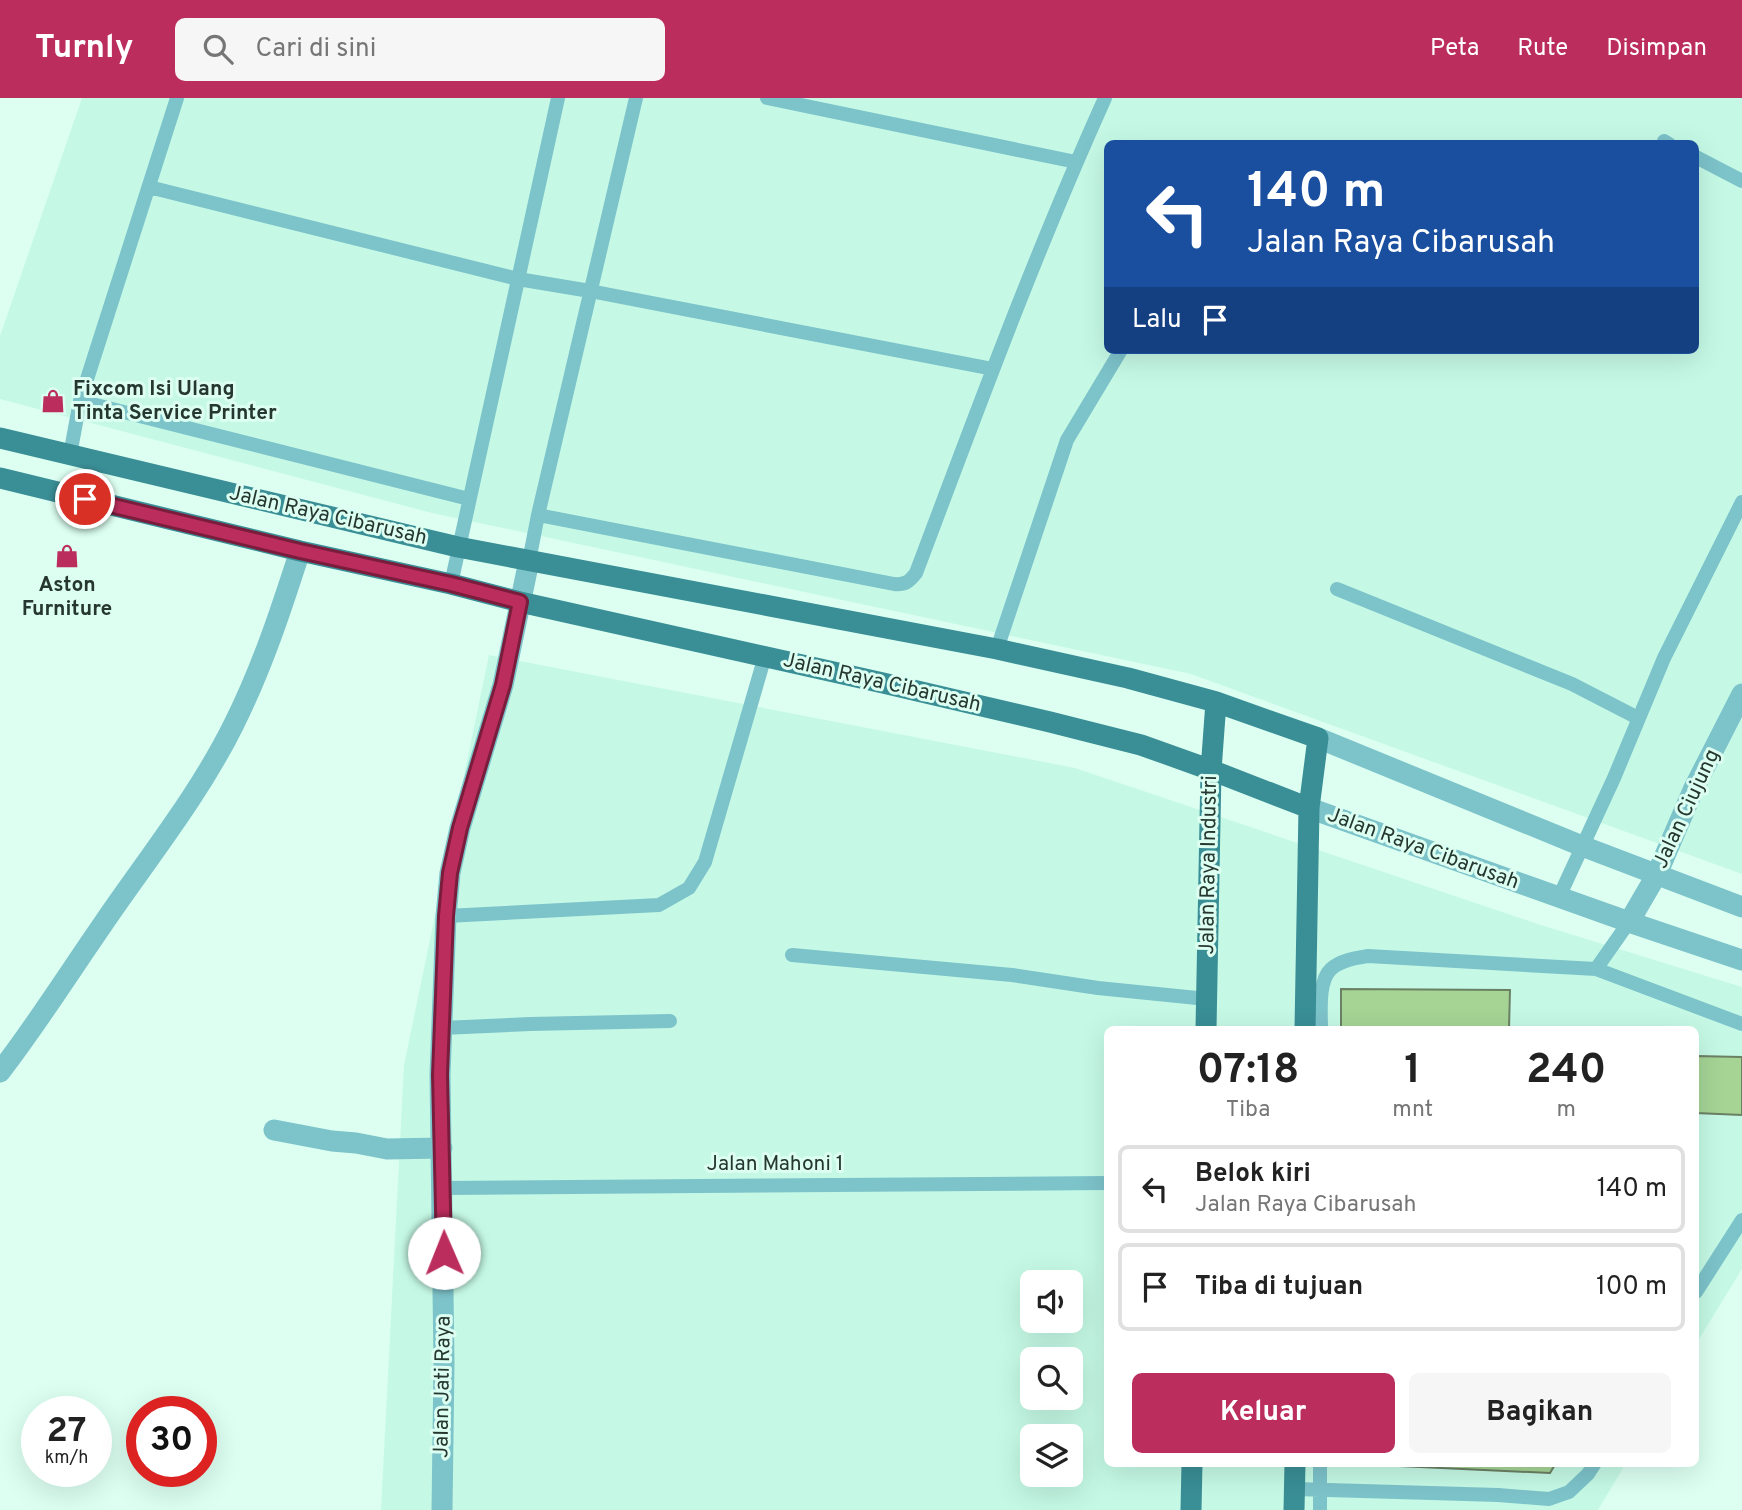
<!DOCTYPE html>
<html lang="id">
<head>
<meta charset="utf-8">
<style>
	body { margin:0; font-family:Overpass,sans-serif; background:#f6f6f6; color:#222; height:100vh; display:flex; flex-direction:column; font-size:26px; white-space:nowrap }
	* { box-sizing:border-box; margin:0 }
	p { font-size:23px; color:#767676 }
	.icon { flex:none; width:38px; height:38px; fill:none; stroke:currentColor; stroke-width:2; stroke-linecap:round; stroke-linejoin:round }
	.map { position:relative; flex:1; overflow:hidden }
	.details { position:absolute; left:1104px; top:928px; width:595px; height:441px; display:flex; flex-direction:column; background:#fff; border-radius:10px; box-shadow:0 7px 28px #0002 }
	.details>* { flex:none }
	.guide { position:absolute; left:1104px; top:42px; width:595px; height:214px; border-radius:10px; box-shadow:0 7px 28px #0002; background:#1a4fa0; color:#fff; overflow:hidden }
	.controls { position:absolute; left:1020px; top:1172px; display:grid; gap:14px }
	.controls a { display:grid; place-items:center; width:63px; height:63px; border-radius:10px; background:#fff; box-shadow:0 7px 28px #0002; font-size:35px }
	.speed { position:absolute; left:21px; top:1298px; display:flex; gap:14px; font-size:35px; font-weight:700; text-align:center }
	.speed>* { display:grid; place-content:center; width:91px; height:91px; border-radius:50%; background:#fff; box-shadow:0 7px 28px #0002; line-height:1 }
	.speed small { font-size:18px; font-weight:400 }
	.speed .limit { border:10px solid #d22; background:#fff; color:#111 }
	.pin { position:absolute; display:grid; place-items:center; width:60px; height:60px; color:#fff; margin:-30px; border:4px solid #fff; border-radius:50%; box-shadow:0 2px 7px #0007 }
	.me { position:absolute; width:77px; margin:-38px; rotate:359deg; stroke-linejoin:round; filter:drop-shadow(0 0 5px #0008) }
	.turn { display:flex; align-items:center; gap:24px; height:147px; padding:0 28px; font-size:32px }
	.turn .icon { width:91px; height:91px; stroke-width:2.5 }
	.turn b { display:block; font-size:49px; line-height:60px }
	.then { display:flex; align-items:center; height:66px; padding:0 28px; background:#0003; gap:14px; font-size:26px }
	.eta { display:flex; justify-content:space-evenly; align-items:center; height:119px; text-align:center }
	.eta b { font-size:42px; font-weight:700; line-height:49px }
	.cta { display:flex; gap:14px; margin-top:auto; padding:14px 28px }
	.cta a { flex:1; height:80px; border-radius:10px; background:#bb2d5d; color:#fff; font-size:28px; font-weight:700; line-height:80px; text-align:center }
	.cta a+a { background:#f6f6f6; color:#222 }
	ul { padding:0; list-style:none }
	li { display:flex; align-items:center; gap:21px; height:88px; margin:0 14px 10px; padding:0 14px; border:4px solid #e0e0e0; border-radius:10px }
	li div { flex:1 }
	li b { display:block; font-size:26px }
	li em { font-style:normal }
	header { display:flex; align-items:center; gap:42px; box-sizing:border-box; height:98px; padding:0 35px; background:#bb2d5d; color:#fff }
	header strong { font-size:33px }
	nav { display:flex; gap:38px; margin-inline-start:auto; font-size:24px }
	.search { width:490px; height:63px; background:#f6f6f6; display:flex; align-items:center; gap:18px; box-sizing:border-box; padding:0 24px; border-radius:10px; color:#767676; font-size:26px }
	.map>svg:first-child { display:block }
	.built { fill:#c5f9e6; fill-rule:evenodd }
	.building { fill:#a5d495; stroke:#6b8164; stroke-width:2 }
	.lines { fill:none; stroke-linecap:round; stroke-linejoin:round }
	.service { stroke:#7dc3ca; stroke-width:14 }
	.minor { stroke:#7dc3ca; stroke-width:21 }
	.tertiary { stroke:#7dc3ca; stroke-width:21 }
	.primary { stroke:#3a8e96; stroke-width:21 }
	.route-casing { stroke:#7a1d3c; stroke-width:18 }
	.route { stroke:#bb2d5d; stroke-width:12 }
	.labels { text-anchor:middle; dominant-baseline:central; stroke-width:6; stroke-linejoin:round; paint-order:stroke }
	.poi-label { font-size:21px; font-weight:bold; fill:#263731; stroke:#dcfff2; text-anchor:start }
	.street-label { font-size:21px; fill:#263731; stroke:#dcfff2 }
</style>
</head>
<body>
<header>
<strong>Turnly</strong>
<div class="search"><svg class="icon" aria-label="search" viewBox="0 0 24 24"><circle cx="10" cy="10" r="6"/><path d="M15 15l6 6"/></svg>Cari di sini</div>
<nav><a>Peta</a><a>Rute</a><a>Disimpan</a></nav>
</header>
<div class="map">
<svg width="1742" height="1412" viewBox="0 0 1742 1412">
	<rect width="100%" height="100%" fill="#dcfff2"/>
	<path class="built" d="M82,0H1742V776L1191,576L432,415L0,301V238ZM1108,46H1696V252H1108Z
		M489,557L1075,670L1541,827L1742,889V1171L1696,1246V931H1108V1365H1626L1598,1412H381L404,967ZM1032,1185H1071V1223H1032ZM1032,1262H1071V1300H1032ZM1032,1339H1071V1377H1032Z"/>
	<path class="building" d="M1341,891L1510,892L1509,931H1341Z
		M1696,958L1742,959V1017L1696,1015Z
		M1335,1365H1556L1550,1375Z"/>
	<g class="lines">
		<path class="service" d="M767,0L1076,64
			M1664,43L1669,46
			M1696,59L1742,83
			M149,89L518,181L590,193L993,271
			M80,303L469,401
			M70,357L80,303L177,0
			M538,417L894,486C905,487 909,484 916,475C976,316 1035,155 1105,0
			M529,463L538,417L636,0
			M451,486L558,0
			M1337,491L1572,586L1638,620
			M997,551L1067,342L1121,252
			M1559,799L1614,680L1664,560L1742,404
			M446,818L659,807L689,790L705,764L765,558
			M792,857L1012,877L1098,890L1207,901
			M1596,871L1629,824
			M442,930L530,926L670,923
			M1321,931C1321,914 1318,883 1331,871C1341,862 1356,860 1368,858L1596,871L1742,926
			M442,1090L1108,1085
			M1696,1194L1742,1122
			M1295,1391L1498,1397L1549,1401L1569,1394L1588,1376L1595,1365
			M1320,1412V1365"/>
		<path class="minor" d="M1629,824L1657,776L1694,690L1742,596
			M0,974C37,926 69,875 103,826C148,760 199,697 234,626C262,570 281,512 300,453
			M274,1032L332,1043L356,1045L387,1051L442,1050
			M442,1412L444,1265L440,977L446,818L450,775L460,730L503,587L529,463"/>
		<path class="tertiary" d="M1318,640L1582,748L1742,809
			M1309,710L1629,824L1742,862"/>
		<path class="primary" d="M0,340L458,449L997,551L1128,580L1216,604L1318,640L1309,710L1305,931
			M0,380L300,453L451,486L520,504L883,585L1050,624L1141,647L1211,672L1309,710
			M1206,931L1211,672L1216,604
			M1191,1412L1192,1365
			M1294,1412L1295,1365"/>
	</g>
	<g class="lines">
		<g class="route-casing">
			<path id="route" d="M85,401L300,453L451,486L520,504L503,587L460,730L450,775L446,818L440,977L444,1155"/>
		</g>
		<use href="#route" class="route"/>
	</g>
	<defs>
		<g id="shop-bare" transform="scale(1.89)"><path d="M-5-2.5h2.3a2.7 3.5 0 0 1 5.4 0H5L5.5 6h-11ZM-1.5-2.5h3a1.5 2.3 0 0 0-3 0Z" fill="#bb2d5d" stroke="#dcfff2" stroke-width="2.5" paint-order="stroke"/></g>
	</defs>
	<g fill-rule="evenodd">
		<use href="#shop-bare" x="53" y="303"/>
		<use href="#shop-bare" x="67" y="458"/>
	</g>
	<g class="labels">
		<g class="poi-label">
			<text x="73" y="291">Fixcom Isi Ulang<tspan x="73" dy="24">Tinta Service Printer</tspan></text>
			<text x="67" y="487" text-anchor="middle">Aston<tspan x="67" dy="24">Furniture</tspan></text>
		</g>
		<g class="street-label">
			<text transform="translate(328 418) rotate(13)">Jalan Raya Cibarusah</text>
			<text transform="translate(882 585) rotate(13)">Jalan Raya Cibarusah</text>
			<text transform="translate(1687 711) rotate(-65)">Jalan Ciujung</text>
			<text transform="translate(1423 751) rotate(20)">Jalan Raya Cibarusah</text>
			<text transform="translate(1209 767) rotate(-89)">Jalan Raya Industri</text>
			<text x="775" y="1066">Jalan Mahoni 1</text>
			<text transform="translate(443 1289) rotate(-89)">Jalan Jati Raya</text>
		</g>
	</g>
</svg>
<div class="controls">
<a><svg class="icon" aria-label="sound" viewBox="0 0 24 24"><path d="M4 9h4l5-4v14l-5-4H4zM17 9q2 3 0 6"/></svg></a>
<a><svg class="icon" aria-label="search" viewBox="0 0 24 24"><circle cx="10" cy="10" r="6"/><path d="M15 15l6 6"/></svg></a>
<a><svg class="icon" aria-label="layers" viewBox="0 0 24 24"><path d="M12 4l9 5-9 5-9-5zM3 14l9 5 9-5"/></svg></a>
</div>
<div class="speed"><div>27<small>km/h</small></div><div class="limit">30</div></div>
<div class="pin" style="left:85px;top:401px;background:#d93025"><svg class="icon" aria-label="arrive" viewBox="0 0 24 24"><path d="M6 21V4h12l-3 4 3 4H6"/></svg></div>
<svg class="me" style="left:444px;top:1155px" viewBox="-20 -20 40 40"><circle r="19" fill="#fff"/><path d="M0-13L10 11 0 6-10 11z" fill="#bb2d5d"/></svg>
<div class="guide">
<div class="turn"><svg class="icon" aria-label="left" viewBox="0 0 24 24"><path d="M17 20v-9H6M10 6l-5 5 5 5"/></svg><div><b>140 m</b>Jalan Raya Cibarusah</div></div>
<div class="then">Lalu<svg class="icon" aria-label="arrive" viewBox="0 0 24 24"><path d="M6 21V4h12l-3 4 3 4H6"/></svg></div>
</div>
<section class="details">
<div class="eta">
<div><b>07:18</b><p>Tiba</p></div>
<div><b>1</b><p>mnt</p></div>
<div><b>240</b><p>m</p></div>
</div>
<ul>
<li><svg class="icon" aria-label="left" viewBox="0 0 24 24"><path d="M17 20v-9H6M10 6l-5 5 5 5"/></svg><div><b>Belok kiri</b><p>Jalan Raya Cibarusah</p></div><em>140 m</em></li>
<li><svg class="icon" aria-label="arrive" viewBox="0 0 24 24"><path d="M6 21V4h12l-3 4 3 4H6"/></svg><div><b>Tiba di tujuan</b></div><em>100 m</em></li>
</ul>
<div class="cta"><a>Keluar</a><a>Bagikan</a></div>
</section>
</div>
</body>
</html>
